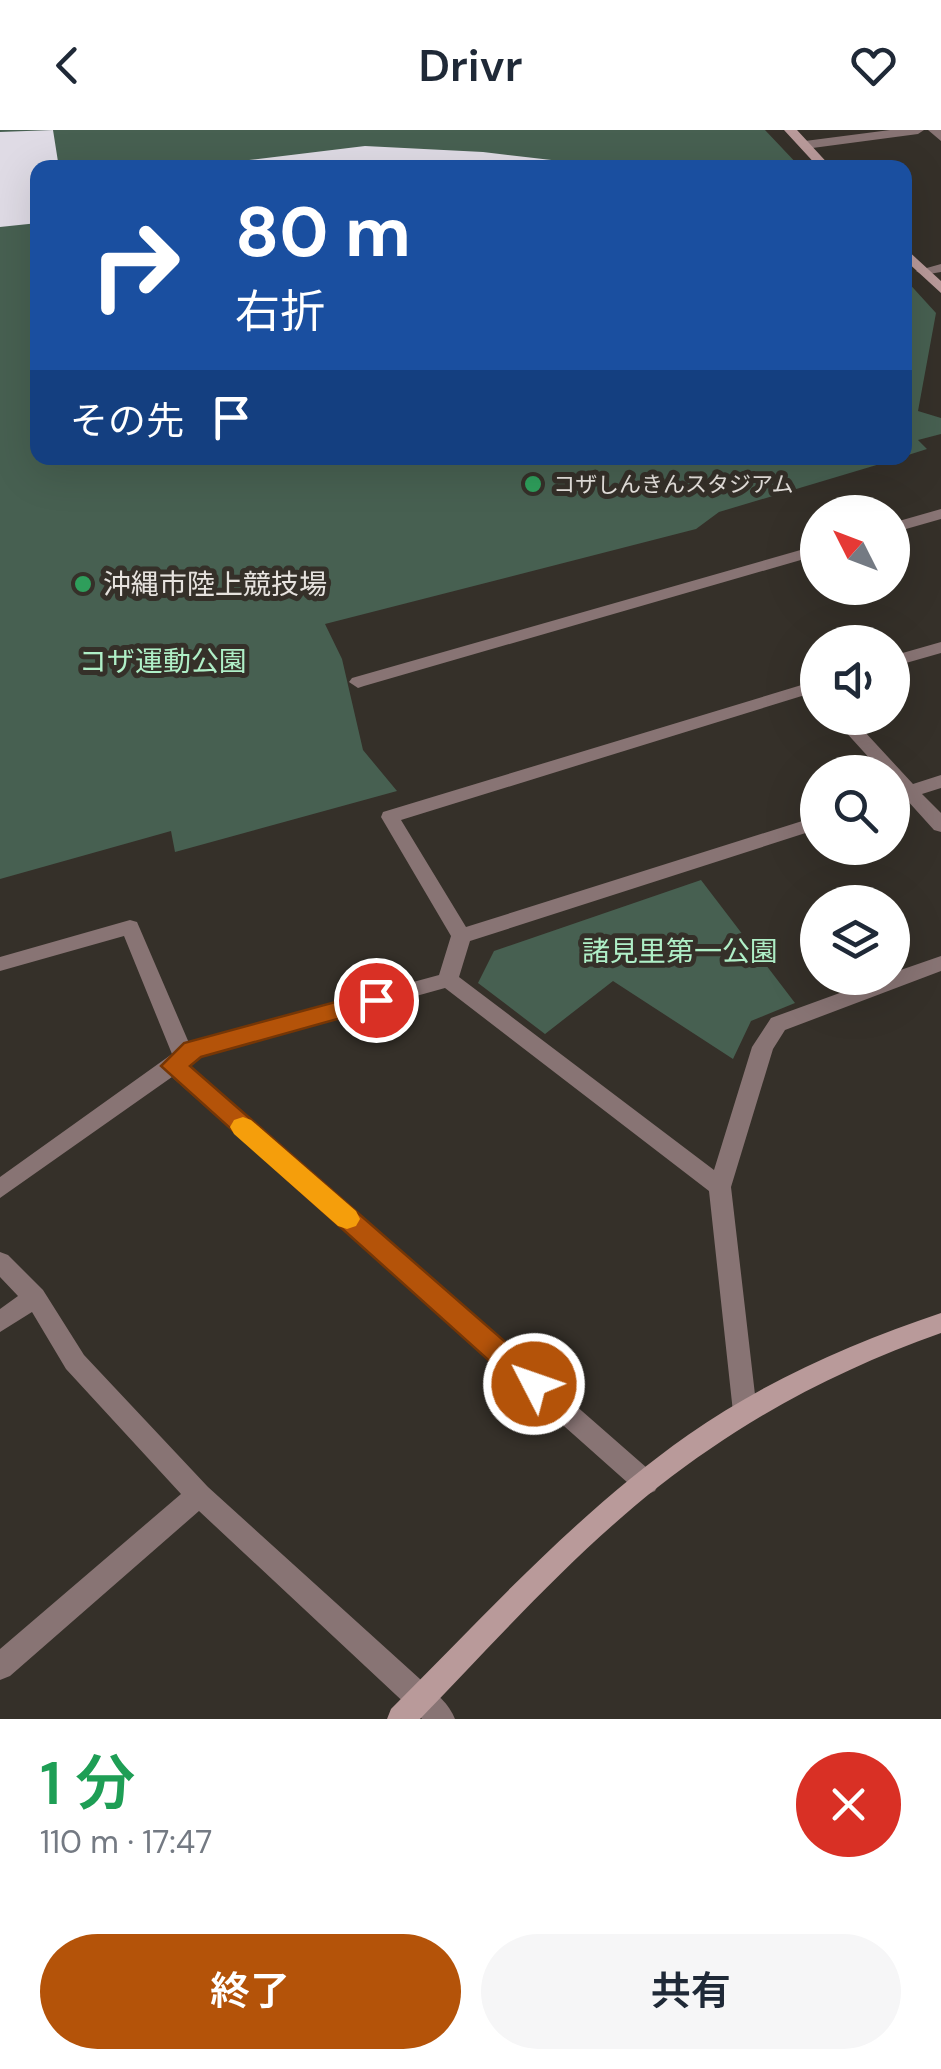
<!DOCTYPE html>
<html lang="ja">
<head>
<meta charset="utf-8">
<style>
	body { margin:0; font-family:"DM Sans","Noto Sans JP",sans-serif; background:#f6f6f7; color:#1f2937; height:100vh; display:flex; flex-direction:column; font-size:38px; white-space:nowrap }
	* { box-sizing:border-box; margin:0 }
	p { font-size:32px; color:#747a83 }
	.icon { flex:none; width:55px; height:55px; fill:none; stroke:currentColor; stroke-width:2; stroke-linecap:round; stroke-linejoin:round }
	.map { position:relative; height:1589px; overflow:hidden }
	.details { display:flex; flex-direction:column; background:#fff; flex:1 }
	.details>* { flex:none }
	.top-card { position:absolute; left:30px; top:30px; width:882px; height:305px; border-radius:20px; box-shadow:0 10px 40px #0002; background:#1a4fa0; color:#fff; overflow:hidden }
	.needle { width:65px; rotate:312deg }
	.controls { position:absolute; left:800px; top:365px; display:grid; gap:20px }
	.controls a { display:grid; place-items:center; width:110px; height:110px; border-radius:50%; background:#fff; box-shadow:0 10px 40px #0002; font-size:50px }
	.pin { position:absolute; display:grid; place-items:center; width:85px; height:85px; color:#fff; margin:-42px; border:5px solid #fff; border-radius:50%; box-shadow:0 2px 10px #0007 }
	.me { position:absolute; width:110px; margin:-55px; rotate:311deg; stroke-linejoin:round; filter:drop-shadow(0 0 8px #0008) }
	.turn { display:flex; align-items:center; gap:35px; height:210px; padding:0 40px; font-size:45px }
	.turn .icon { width:130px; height:130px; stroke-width:2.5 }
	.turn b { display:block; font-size:70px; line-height:85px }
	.then { display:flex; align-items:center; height:95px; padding:0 40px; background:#0003; gap:20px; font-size:38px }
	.round { display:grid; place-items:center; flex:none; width:105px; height:105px; border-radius:52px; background:#f6f6f7 }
	.overview { display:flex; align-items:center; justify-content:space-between; height:170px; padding:0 40px }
	h1 { font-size:60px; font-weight:600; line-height:75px; color:#1e9e55 }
	.cta { display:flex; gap:20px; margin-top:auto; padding:20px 40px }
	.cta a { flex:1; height:115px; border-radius:60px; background:#b45309; color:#fff; font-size:40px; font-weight:600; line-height:115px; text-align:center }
	.cta a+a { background:#f6f6f7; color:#1f2937 }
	header { display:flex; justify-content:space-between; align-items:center; height:130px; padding:0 40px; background:#fff; font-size:45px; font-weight:600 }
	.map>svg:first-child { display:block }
	.green { fill:#476051 }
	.building { fill:#dfdbe5 }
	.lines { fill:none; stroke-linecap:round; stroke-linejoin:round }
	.lane { fill:#887474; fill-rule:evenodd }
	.street { fill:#887474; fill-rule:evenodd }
	.secondary { fill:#b99a9a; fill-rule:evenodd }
	.route { fill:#b45309; stroke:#753606; stroke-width:2.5 }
	.slow { fill:#f59e0b }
	.leisure-dot { fill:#2e9e5b; stroke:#353029; stroke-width:4 }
	.labels { text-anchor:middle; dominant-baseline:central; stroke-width:10; stroke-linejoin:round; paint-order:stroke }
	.far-poi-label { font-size:22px; fill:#e6e2de; stroke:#353029; text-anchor:start }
	.poi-label { font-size:28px; fill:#e6e2de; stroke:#353029; text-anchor:start }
	.park-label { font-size:28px; fill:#afefc7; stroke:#353029 }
</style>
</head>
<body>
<header><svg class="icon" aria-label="back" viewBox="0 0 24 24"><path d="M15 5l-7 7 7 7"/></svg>Drivr<svg class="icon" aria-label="heart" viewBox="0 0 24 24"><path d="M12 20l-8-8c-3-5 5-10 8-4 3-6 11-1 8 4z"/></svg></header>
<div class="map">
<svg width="941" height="1589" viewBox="0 0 941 1589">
	<rect width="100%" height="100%" fill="#353029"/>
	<path class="green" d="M0,0H765L800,37L38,38V328H900L719,382L696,399L325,494L342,529L363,620L397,661L175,722L171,701L0,749Z
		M905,149L936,183L918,281L941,288V304L918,310L927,319L905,326Z
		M701,750L795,873L751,891L733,929L613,851L545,904L478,853L494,821Z"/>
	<path class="building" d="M53,0L59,38H38V93L0,97V2Z
		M365,16L483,22L621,38H231L249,30Z"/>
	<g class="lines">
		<path class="lane" d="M421,1555C436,1561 449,1574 455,1589H422L407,1569L411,1559Z"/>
		<path class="street" d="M890,0H924L918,4L805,19L799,15L805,11Z
			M928,0H941V11Z
			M941,134V142L923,145L916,141Z
			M941,379V389L892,403V393Z
			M818,415V425L364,556L358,558L349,552L352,548Z
			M941,512V523L892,537V526Z
			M818,550V561L401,690L466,797L818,686V699L470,811L459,847L714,1040L752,917L771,888L881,848H892V843L941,826V841L785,900L773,919L731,1057L757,1282L754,1290L745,1293L736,1290L733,1282L709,1061L445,858L200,926L187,935L655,1345L659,1353L655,1361L646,1365L637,1361L172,947L0,1068V1047L172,924L124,806L0,841V827L130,790L137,792L189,913L439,845L451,806L381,687L383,682Z
			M833,588H852L913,654L941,645V658L922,664L941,683V702L934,700L906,669L892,673V660L896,659L892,655V642H882Z
			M0,1122L8,1125L43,1160L84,1225L208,1357L431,1559L435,1569L431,1579L421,1583L411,1579L199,1381L10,1546L0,1550V1519L181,1364L66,1239L32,1182L0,1202V1179L18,1166L0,1147Z"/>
		<path class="secondary" d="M784,0H797L832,38H819Z
			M905,118L941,151V163L905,130Z
			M941,1183V1203C859,1232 781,1270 710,1319C600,1393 511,1495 420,1589H387L391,1579C486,1484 577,1383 688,1305C765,1251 852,1213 941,1183Z"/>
	</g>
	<path class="route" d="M376,861L384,864L387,870L384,876L201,927L190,936L543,1245L547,1254L543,1262L534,1266L524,1262L161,936L184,913Z"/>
	<path class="slow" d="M243,987L251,990L356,1081L360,1089L356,1096L347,1099L338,1096L234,1004L230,997L234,990Z"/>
	<g class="leisure-dot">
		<circle cx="533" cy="354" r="10"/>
		<circle cx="83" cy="454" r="10"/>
	</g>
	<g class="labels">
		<g class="far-poi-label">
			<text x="553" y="354">コザしんきんスタジアム</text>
		</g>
		<g class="poi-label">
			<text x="103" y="454">沖縄市陸上競技場</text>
		</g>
		<g class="park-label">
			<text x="163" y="531">コザ運動公園</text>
			<text x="680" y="821">諸見里第一公園</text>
		</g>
	</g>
</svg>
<div class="controls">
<a><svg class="needle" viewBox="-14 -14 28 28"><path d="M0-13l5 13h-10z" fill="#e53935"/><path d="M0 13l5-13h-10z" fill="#747a83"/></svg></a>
<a><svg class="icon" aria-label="sound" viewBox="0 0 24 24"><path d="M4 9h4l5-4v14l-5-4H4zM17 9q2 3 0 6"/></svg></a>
<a><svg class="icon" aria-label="search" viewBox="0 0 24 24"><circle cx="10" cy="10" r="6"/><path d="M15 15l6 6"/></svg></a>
<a><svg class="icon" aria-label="layers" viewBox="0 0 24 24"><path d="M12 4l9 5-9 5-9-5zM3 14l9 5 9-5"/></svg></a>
</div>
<div class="pin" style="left:376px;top:870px;background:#d93025"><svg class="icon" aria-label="arrive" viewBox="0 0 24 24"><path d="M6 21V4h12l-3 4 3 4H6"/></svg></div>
<svg class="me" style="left:534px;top:1254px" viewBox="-20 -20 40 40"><circle r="17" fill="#b45309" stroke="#fff" stroke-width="3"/><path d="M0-11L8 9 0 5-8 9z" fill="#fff"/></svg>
<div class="top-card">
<div class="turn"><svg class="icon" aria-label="right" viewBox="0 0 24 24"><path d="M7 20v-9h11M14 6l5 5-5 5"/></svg><div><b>80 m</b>右折</div></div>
<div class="then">その先<svg class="icon" aria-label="arrive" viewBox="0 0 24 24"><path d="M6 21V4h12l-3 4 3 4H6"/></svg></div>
</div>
</div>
<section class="details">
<div class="overview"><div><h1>1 分</h1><p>110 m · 17:47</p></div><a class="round" style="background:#d93025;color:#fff"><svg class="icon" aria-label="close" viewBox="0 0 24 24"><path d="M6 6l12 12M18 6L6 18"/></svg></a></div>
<div class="cta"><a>終了</a><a>共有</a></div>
</section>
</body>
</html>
